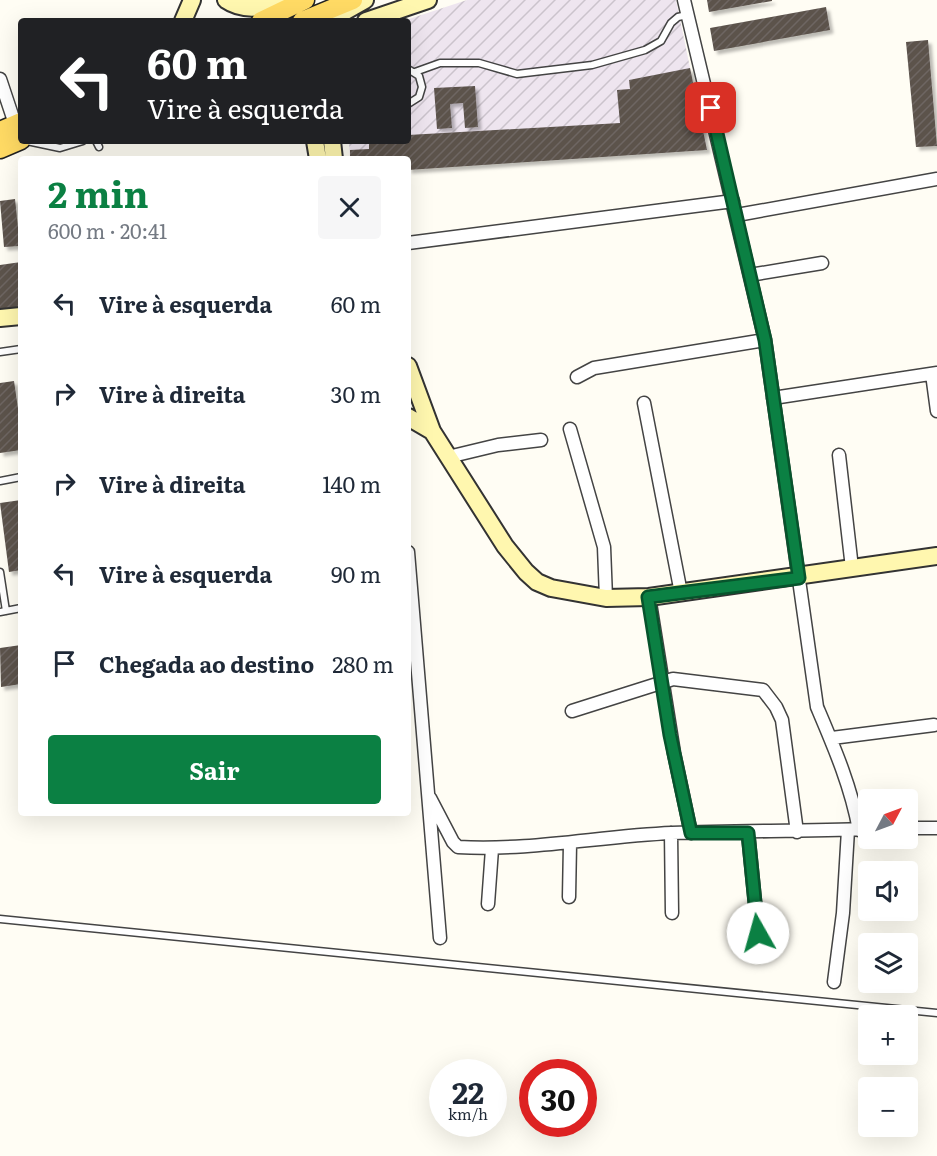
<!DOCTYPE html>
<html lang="pt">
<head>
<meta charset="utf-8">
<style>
	body { margin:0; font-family:Literata,serif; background:#f6f6f7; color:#1f2937; height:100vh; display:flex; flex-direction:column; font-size:22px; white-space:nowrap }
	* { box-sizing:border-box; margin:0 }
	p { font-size:20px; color:#747a83 }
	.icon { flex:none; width:33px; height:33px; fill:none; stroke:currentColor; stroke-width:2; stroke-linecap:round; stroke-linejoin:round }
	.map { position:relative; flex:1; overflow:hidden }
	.side { position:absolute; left:18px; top:156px; width:393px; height:660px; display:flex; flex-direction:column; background:#fff; border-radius:6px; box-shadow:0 6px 24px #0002 }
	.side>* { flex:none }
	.guide { position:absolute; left:18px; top:18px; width:393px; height:126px; border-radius:6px; box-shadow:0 6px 24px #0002; background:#202124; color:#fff; overflow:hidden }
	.needle { width:39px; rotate:49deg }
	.tools { position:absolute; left:858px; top:789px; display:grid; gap:12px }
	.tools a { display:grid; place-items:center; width:60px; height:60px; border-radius:6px; background:#fff; box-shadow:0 6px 24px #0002; font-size:30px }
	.speed { position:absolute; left:429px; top:1059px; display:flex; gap:12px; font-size:30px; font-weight:700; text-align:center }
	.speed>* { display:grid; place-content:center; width:78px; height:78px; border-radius:50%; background:#fff; box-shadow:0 6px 24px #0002; line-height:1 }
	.speed small { font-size:15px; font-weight:400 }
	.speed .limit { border:9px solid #d22; background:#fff; color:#111 }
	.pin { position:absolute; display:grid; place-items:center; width:51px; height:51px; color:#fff; margin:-26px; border-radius:12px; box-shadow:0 3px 9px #0006 }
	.me { position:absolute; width:66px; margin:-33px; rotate:353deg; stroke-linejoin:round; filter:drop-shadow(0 0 4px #0008) }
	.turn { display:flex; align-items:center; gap:21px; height:126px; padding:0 30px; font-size:27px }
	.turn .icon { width:78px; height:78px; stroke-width:2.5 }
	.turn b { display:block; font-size:42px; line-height:51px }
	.round { display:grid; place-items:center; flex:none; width:63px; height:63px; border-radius:6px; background:#f6f6f7 }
	.summary { display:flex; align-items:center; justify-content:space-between; height:102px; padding:0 30px }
	h1 { font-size:36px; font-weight:700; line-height:45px; color:#0b8043 }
	.cta { display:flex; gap:12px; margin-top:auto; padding:12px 30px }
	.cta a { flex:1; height:69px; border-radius:6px; background:#0b8043; color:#fff; font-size:24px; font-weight:700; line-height:69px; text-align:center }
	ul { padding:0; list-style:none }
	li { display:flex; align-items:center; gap:18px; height:90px; padding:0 30px }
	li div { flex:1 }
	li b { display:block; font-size:22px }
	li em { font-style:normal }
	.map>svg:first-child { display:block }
	.industrial { fill:url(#industrial-furrows) }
	.building { fill:url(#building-hatch); filter:url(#shadow) }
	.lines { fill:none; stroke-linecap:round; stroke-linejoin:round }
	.lane-casing { stroke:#444; stroke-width:9 }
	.street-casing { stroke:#444; stroke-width:15 }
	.secondary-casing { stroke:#333; stroke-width:20 }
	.primary-casing { stroke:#222; stroke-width:21 }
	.lane { stroke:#fff; stroke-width:6 }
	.street { stroke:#fff; stroke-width:12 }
	.secondary { stroke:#fff7af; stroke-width:16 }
	.primary { stroke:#ffda64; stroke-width:18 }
	.route-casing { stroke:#07532c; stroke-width:15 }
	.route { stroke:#0b8043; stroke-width:10 }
</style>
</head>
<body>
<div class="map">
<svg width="937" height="1156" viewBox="0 0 937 1156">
	<defs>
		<pattern id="industrial-furrows" width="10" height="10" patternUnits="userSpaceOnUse" patternTransform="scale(1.5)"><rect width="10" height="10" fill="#eee5ef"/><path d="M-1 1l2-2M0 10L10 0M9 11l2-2" fill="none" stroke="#cbc3cc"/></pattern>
		<pattern id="building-hatch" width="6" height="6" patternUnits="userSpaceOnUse" patternTransform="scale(1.5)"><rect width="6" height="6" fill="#5b524c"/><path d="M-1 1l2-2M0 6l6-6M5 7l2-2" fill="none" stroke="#6e6662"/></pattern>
		<filter id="shadow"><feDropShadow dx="3.5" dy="3.5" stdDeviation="1.5" flood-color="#0004"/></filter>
	</defs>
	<rect width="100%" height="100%" fill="#fffdf4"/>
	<path class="industrial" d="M467,0H676L707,150L350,159L349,141H408V21H403Z"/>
	<path class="building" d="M707,0H772V1L709,12Z
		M826,7L830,30L714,51L710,28Z
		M928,40L937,146L916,147L906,42Z
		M690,68L707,150L408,170V159H350V150L369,149V141H408V135L620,123L617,90L630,89L629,80Z
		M475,86L478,127L465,128L463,103L450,104L452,128L437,129L434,88Z
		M15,199L20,246L4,247L0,201Z
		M21,262V311L0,314V265Z
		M14,381L21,429V450L0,453V383Z
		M21,500V570L9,572L0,503Z
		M21,645V684L1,687L0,648Z"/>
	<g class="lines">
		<g class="lane-casing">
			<path id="lane" d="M408,69L419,76L422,87L419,97L408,104
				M415,72L440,63H479L517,74L592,65L645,50L661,41L671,23L678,17L687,15
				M27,141L60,148L83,141
				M96,141L99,147
				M0,352L21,349
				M0,481L21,477
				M0,572L6,611
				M0,612L21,608
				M0,919L937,1013"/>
		</g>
		<g class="street-casing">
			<path id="street" d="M684,0L765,340L817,707C834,747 851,786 859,830
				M0,79L15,124
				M737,215L937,179
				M408,243L733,201
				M750,275L822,263
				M932,374L937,411
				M577,377L594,368L765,340
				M773,398L937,373
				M644,403L681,593
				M570,429L604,547L606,598
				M839,455L852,568
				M448,457L498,445L541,440
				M408,552L440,938
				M649,597L674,753L691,833
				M572,711L673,679L763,690L776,707L782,720L797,832
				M832,738L934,725
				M430,798L453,842L458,847C531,851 600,836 672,833C737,831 803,831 868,829
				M908,828H937
				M671,833L672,913
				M748,833L760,952
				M569,897L570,844
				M488,904L492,849
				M834,982L843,913L848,830"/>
		</g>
		<g class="secondary-casing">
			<path id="secondary" d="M226,0C245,13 267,7 288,0
				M183,21L192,0
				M333,21L342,13L365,0
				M366,21L428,0
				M315,141L318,159
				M332,141L334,159
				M0,318L21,316
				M408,366L432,431L505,546L526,572L537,582L551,588L606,598L649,597L937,556
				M408,417L432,431"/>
		</g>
		<g class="primary-casing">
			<path id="primary" d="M261,21L305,0
				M302,21L353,0
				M0,131L21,122
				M0,149L21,140"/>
		</g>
		<use href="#lane" class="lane"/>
		<use href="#street" class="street"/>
		<use href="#secondary" class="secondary"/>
		<use href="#primary" class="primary"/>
	</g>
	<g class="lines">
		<g class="route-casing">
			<path id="route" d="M711,108L765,340L799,578L648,597L670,735L691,833H748L758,933"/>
		</g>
		<use href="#route" class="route"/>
	</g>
</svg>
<div class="tools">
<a><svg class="needle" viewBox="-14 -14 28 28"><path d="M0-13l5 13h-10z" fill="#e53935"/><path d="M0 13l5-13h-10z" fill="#747a83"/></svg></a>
<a><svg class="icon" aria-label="sound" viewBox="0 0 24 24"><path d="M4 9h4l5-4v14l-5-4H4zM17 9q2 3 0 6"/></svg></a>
<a><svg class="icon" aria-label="layers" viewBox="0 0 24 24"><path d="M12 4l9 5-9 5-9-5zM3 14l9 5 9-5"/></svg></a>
<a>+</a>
<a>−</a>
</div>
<div class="speed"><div>22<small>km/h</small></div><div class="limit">30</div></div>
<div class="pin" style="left:711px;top:108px;background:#d93025"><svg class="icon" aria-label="arrive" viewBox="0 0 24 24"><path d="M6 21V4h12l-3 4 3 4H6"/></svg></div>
<svg class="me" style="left:758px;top:933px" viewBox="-20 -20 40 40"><circle r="19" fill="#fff"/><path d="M0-13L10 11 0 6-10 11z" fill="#0b8043"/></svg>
<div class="guide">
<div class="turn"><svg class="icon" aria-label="left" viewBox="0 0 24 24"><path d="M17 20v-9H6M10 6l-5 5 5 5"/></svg><div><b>60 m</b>Vire à esquerda</div></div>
</div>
<section class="side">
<div class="summary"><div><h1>2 min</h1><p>600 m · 20:41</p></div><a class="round"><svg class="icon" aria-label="close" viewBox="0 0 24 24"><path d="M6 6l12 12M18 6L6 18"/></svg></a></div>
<ul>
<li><svg class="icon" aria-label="left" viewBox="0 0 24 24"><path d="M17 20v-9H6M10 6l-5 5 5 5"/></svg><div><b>Vire à esquerda</b></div><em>60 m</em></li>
<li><svg class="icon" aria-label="right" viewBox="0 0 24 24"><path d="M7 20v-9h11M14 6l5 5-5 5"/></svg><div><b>Vire à direita</b></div><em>30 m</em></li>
<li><svg class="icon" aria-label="right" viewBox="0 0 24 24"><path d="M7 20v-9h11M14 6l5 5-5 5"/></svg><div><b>Vire à direita</b></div><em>140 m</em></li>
<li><svg class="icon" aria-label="left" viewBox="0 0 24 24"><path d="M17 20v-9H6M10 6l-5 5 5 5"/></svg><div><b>Vire à esquerda</b></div><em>90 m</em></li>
<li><svg class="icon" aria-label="arrive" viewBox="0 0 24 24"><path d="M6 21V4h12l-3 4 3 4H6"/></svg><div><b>Chegada ao destino</b></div><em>280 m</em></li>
</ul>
<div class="cta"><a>Sair</a></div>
</section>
</div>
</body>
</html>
